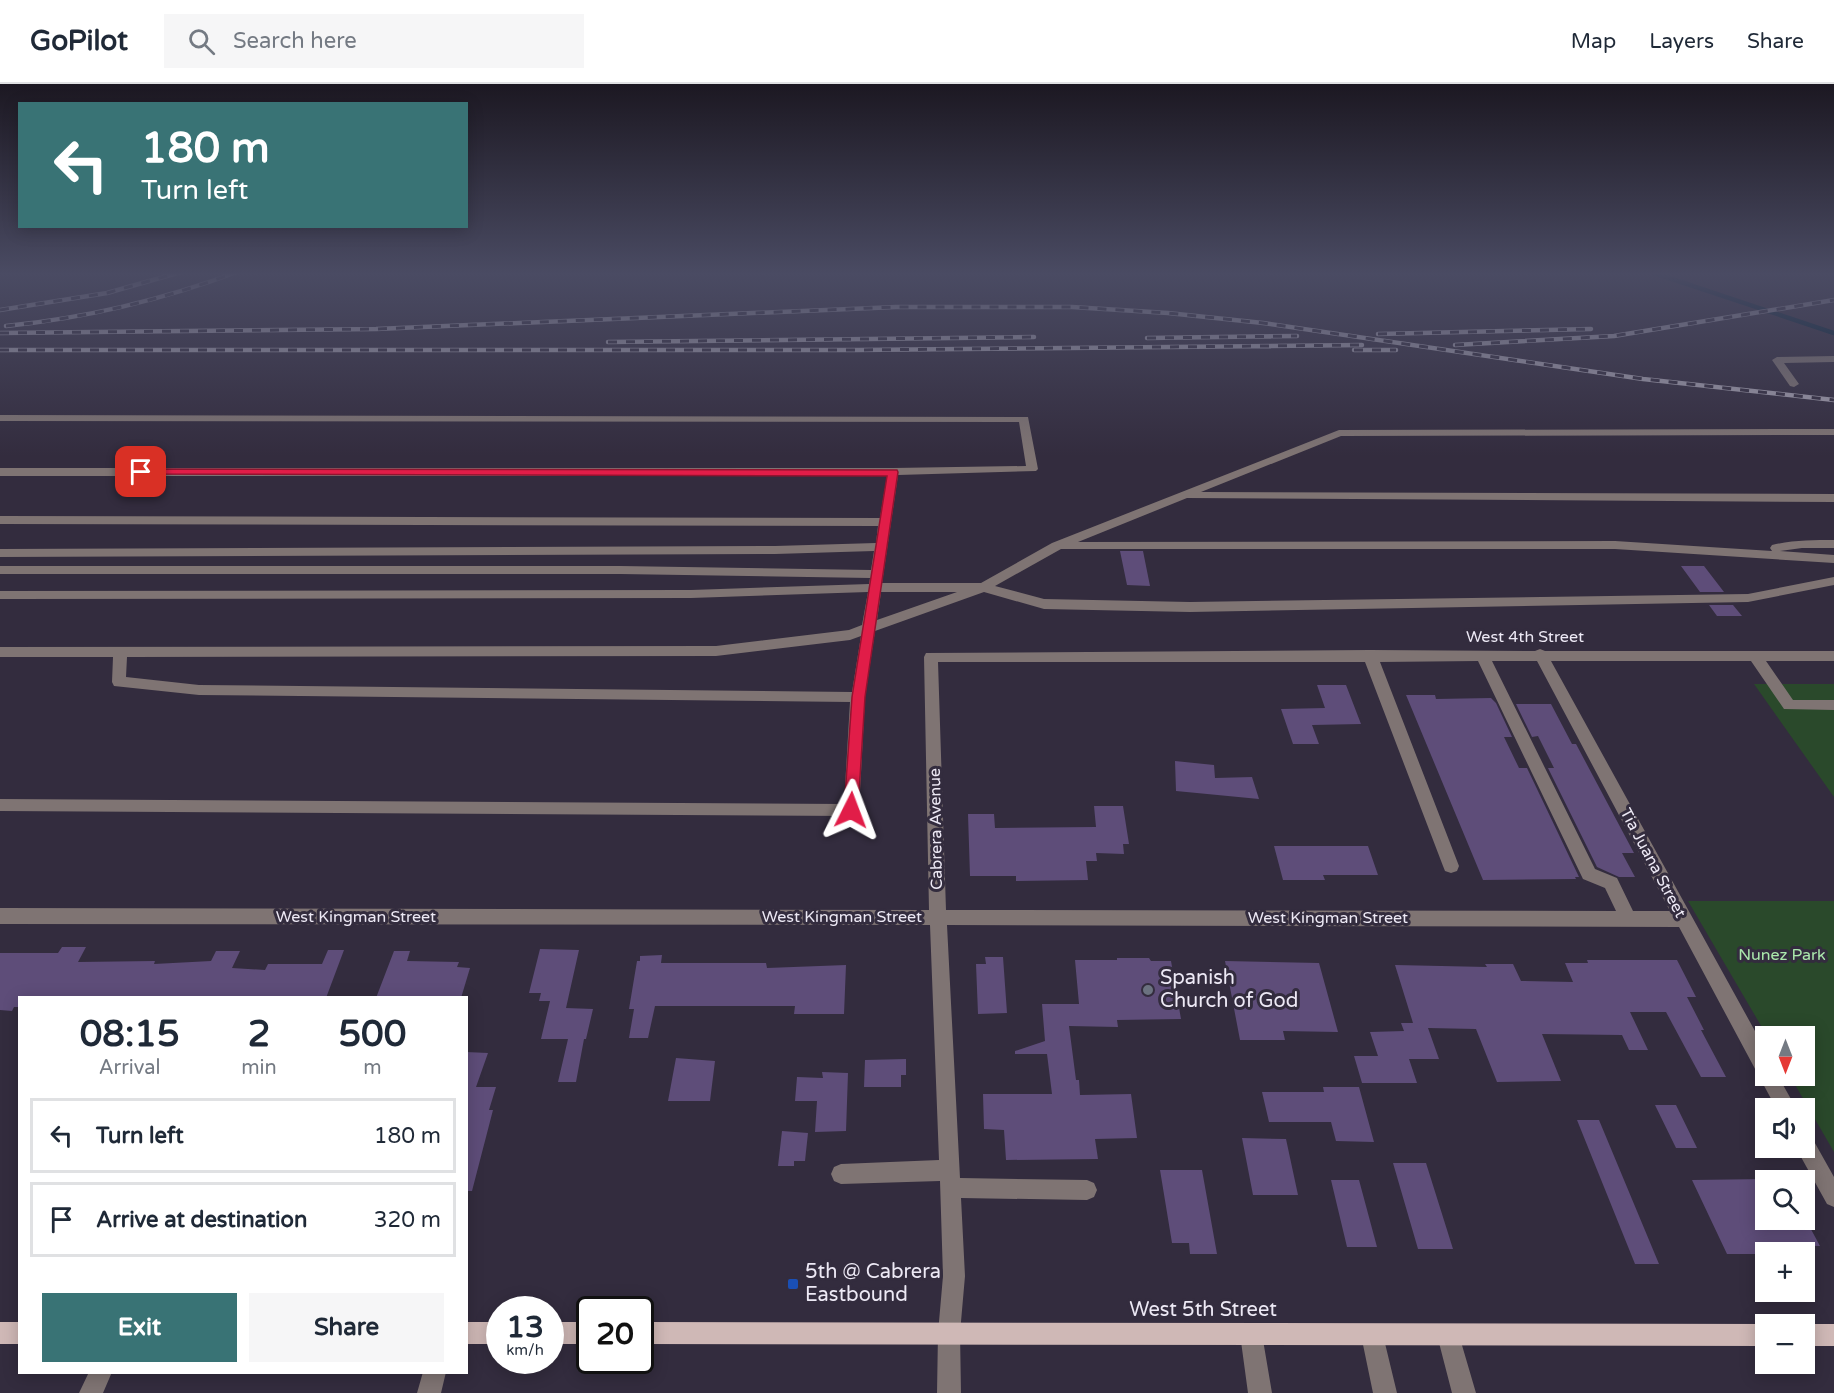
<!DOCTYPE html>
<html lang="en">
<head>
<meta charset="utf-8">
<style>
	body { margin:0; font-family:"Varela Round",sans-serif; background:#f6f6f7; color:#1f2937; height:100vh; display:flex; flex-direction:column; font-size:22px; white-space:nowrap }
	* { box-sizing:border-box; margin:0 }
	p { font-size:20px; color:#747a83 }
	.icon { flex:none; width:33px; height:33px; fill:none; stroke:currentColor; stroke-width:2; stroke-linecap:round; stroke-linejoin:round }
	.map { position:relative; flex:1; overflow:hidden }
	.side { position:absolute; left:18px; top:912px; width:450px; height:378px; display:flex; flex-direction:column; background:#fff; border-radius:0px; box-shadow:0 3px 15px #0003 }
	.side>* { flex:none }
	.hud { position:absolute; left:18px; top:18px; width:450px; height:126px; border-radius:0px; box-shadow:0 3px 15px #0003; background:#397375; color:#fff; overflow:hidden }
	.needle { width:39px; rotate:180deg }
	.controls { position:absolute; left:1755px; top:942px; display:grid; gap:12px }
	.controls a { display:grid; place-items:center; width:60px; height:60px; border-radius:0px; background:#fff; box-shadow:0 3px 15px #0003; font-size:30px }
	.speed { position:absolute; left:486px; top:1212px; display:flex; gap:12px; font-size:30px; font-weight:700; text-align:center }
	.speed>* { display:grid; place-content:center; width:78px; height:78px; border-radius:50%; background:#fff; box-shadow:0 3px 15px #0003; line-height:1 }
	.speed small { font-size:15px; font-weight:400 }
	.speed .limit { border:3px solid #111; border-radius:9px; background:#fff; color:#111 }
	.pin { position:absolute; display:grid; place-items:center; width:51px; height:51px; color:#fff; margin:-26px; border-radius:12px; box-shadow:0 3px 9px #0006 }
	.me { position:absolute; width:66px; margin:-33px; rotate:3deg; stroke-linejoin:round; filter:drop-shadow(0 0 4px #0008) }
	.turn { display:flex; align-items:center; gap:21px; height:126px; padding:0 24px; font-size:27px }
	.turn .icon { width:78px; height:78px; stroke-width:2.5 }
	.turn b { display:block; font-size:42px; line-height:51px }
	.eta { display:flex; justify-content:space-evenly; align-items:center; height:102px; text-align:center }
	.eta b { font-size:36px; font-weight:700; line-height:42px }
	.action { display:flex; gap:12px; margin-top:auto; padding:12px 24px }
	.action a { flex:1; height:69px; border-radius:0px; background:#397375; color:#fff; font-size:24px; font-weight:700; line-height:69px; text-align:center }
	.action a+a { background:#f6f6f7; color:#1f2937 }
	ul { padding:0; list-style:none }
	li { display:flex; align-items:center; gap:18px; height:75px; margin:0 12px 9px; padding:0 12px; border:3px solid #e0e1e3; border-radius:0px }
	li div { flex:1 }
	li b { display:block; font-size:22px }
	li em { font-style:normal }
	header { display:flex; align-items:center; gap:36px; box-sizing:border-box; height:84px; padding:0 30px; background:#fff; border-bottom:2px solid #e0e1e3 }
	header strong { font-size:28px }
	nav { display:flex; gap:33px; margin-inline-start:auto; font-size:21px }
	.search { width:420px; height:54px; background:#f6f6f7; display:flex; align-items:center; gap:15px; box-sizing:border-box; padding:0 21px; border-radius:0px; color:#747a83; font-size:22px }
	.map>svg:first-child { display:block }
	.green { fill:#2a492b }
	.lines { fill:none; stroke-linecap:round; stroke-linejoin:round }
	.stream { stroke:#002137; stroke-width:4.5 }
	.building { fill:#5e4d79 }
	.minor { fill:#7f7473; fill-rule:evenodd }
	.major { fill:#cfb8b6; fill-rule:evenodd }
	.rail-casing { stroke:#a6a1af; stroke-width:4.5 }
	.rail { stroke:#332c3e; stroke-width:3; stroke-dasharray:9; stroke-linecap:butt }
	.route { fill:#e11d48; stroke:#92132f; stroke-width:1.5 }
	.worship-dot { fill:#6b7280; stroke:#332c3e; stroke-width:2 }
	.transit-dot { fill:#1a4fb4; stroke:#332c3e; stroke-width:2 }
	.labels { text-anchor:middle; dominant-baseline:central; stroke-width:6; stroke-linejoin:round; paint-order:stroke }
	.street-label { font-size:16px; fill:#ede9f5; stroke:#332c3e }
	.park-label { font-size:16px; fill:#abe8ac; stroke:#332c3e }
	.near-poi-label { font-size:20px; fill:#ede9f5; stroke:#332c3e; text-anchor:start }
	.near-street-label { font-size:20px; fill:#ede9f5; stroke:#332c3e }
</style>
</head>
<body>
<header>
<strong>GoPilot</strong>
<div class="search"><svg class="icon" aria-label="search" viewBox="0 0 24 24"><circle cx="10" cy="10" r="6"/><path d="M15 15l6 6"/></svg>Search here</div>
<nav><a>Map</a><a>Layers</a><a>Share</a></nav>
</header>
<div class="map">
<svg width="1834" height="1309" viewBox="0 0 1834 1309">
	<rect width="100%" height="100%" fill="#332c3e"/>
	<path class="green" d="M1754,600H1834V713Z
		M1688,817H1834V1068L1790,992H1804V952H1767Z"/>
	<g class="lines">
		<path class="stream" d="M1651,188L1834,249"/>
	</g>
	<path class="building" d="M1120,467H1143L1150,502L1127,501Z
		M1681,482H1704L1724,508H1700Z
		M1709,521H1733L1742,532H1717Z
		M1317,601H1346L1361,640L1312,641L1319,660H1293L1281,625L1325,624Z
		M1406,611H1435L1436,615L1491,614L1496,619L1512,653H1504L1519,684H1527L1579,793H1575L1576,795L1483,796Z
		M1516,620H1551L1572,660H1576L1634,769H1622L1635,793H1619L1597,783L1548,684H1554L1538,652L1532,653Z
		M1175,677L1214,681L1215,694L1252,693L1259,715L1176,707Z
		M1094,722H1123L1129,760H1123L1124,770L1096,769L1097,777H1086L1088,796L1016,797V792H970L968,730H994L995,744L1096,743Z
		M1274,762H1368L1378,791H1323L1325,796H1283Z
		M62,863H86L78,878L155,877L154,880L211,877L216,867H240L232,884L265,886L268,880H322L328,866H344L326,914H20L18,923H14L12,927L0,926V869H58Z
		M540,865L579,866L566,924L593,925L586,955H584L576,998H558L568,955H541L550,917H539L541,909H529Z
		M394,867H410L407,877L459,878L457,883L470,884L461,914H376Z
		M662,871L661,879H766L767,884L846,881L844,930H794L795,922H655L648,954H629L634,925H629L637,877H640V872Z
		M985,873H1003L1007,929L978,930L976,880H986Z
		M1117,874H1149L1151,877H1171L1181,935L1117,936L1118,943L1069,942L1076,996H1079L1080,1011L1131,1010L1137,1054L1095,1055L1098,1075L1006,1076L1004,1046L984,1045L983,1010H1052L1047,970H1015V967L1045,957L1042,920H1079L1075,876H1117Z
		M1587,876H1677L1696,913H1687L1704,946H1701L1726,993H1701L1666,928H1630L1648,966H1629L1622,951L1542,950L1561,997L1497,998L1476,945L1428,944L1439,975H1409L1417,999H1362L1354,972H1378L1370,948L1404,947L1401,939H1413L1395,881L1487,883L1485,880H1513L1521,897L1573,898L1565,879H1588Z
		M1225,877L1319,879L1338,948L1283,947L1285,956H1240Z
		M466,968L488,969L476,1003H496L489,1026H493L472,1107H466Z
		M676,974L715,977L710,1017H668Z
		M906,975V991H901V1003H864L865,976Z
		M822,988L848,989L846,1047L815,1048L817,1017H795L797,993L823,994Z
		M1323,1003H1359L1374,1058L1336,1057L1331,1038H1269L1262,1008H1324Z
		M1655,1021H1676L1697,1064H1676Z
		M1577,1036H1599L1659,1180H1635Z
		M782,1047L808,1049L805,1077H794V1082H778Z
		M1242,1054L1286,1055L1298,1111H1253Z
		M1393,1079H1426L1453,1165H1418Z
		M1160,1086H1202L1217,1170H1190L1189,1159H1172Z
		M1766,1095V1136H1806L1820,1162L1761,1161L1765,1170H1727L1692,1096Z
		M1331,1096H1359L1377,1163H1347Z"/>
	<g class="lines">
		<path class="minor" d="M1834,272V278L1784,279L1799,300L1794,303L1790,302L1772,276L1777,273Z
			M0,331L1028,333L1038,385L1036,387L898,391L882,499H981L1052,459L1339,346L1834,345V351L1341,352L1201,408L1834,410V418L1187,414L1078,458L1615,457L1772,467L1770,464L1772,461C1792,456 1813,456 1834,456V464H1802L1780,467L1834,471V479L1615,465H1061L995,502L1044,515L1190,518L1748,510L1834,493V501L1748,518L1190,528L1044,525L984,508L875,547L865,613L859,726L857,731L851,732L0,727V715L844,720L850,618L199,611L114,602L112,598L113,573H0V563L716,562L849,546L862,541L868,508L691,514L0,515V507L691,506L869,500L870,494L620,490H0V482H620L871,486L874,467L775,470L0,473V465L775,462L876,459L878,442L0,440V432L880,434L887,392H0V384H893L1026,382L1019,338L0,337ZM881,508H957L877,536ZM861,552L852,608L199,601L126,593L127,573L716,572L850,556Z
			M1540,565L1545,567H1834V577H1766L1793,616H1834V626L1784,625L1751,577H1551L1766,967V992H1778L1796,1024H1776L1679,843L947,841L960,1094L1087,1096L1094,1099L1097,1106L1094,1113L1087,1116L961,1114L965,1192L960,1249L961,1309H937L938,1249L943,1192L940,1097L841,1100L834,1097L831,1090L834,1083L841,1080L939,1076L930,841L0,840V824L929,826L924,573L926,569L1370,566L1535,567ZM1478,577L1583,795L1605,804L1616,827L946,826L938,578H1365L1443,782L1445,787L1451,789L1457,787L1459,782L1380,578ZM1492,577H1537L1670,827H1633L1617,794L1595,785Z
			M1804,1049L1811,1052L1834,1093V1123L1827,1120L1796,1064H1804Z
			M1251,1239L1259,1242L1262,1250L1272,1309H1248L1240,1250L1243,1242Z
			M1372,1240L1380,1243L1383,1251L1397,1309H1373L1361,1251L1364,1243Z
			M1448,1240L1456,1243L1459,1251L1476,1309H1452L1437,1251L1440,1243Z
			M89,1288H112L103,1309H79Z
			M423,1288H446L441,1309H417Z"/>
		<path class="major" d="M0,1238H20V1260H0Z
			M466,1238H500V1260H466Z
			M550,1238H590V1260H550Z
			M640,1238L1766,1240H1768H1766V1262L640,1260Z
			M1802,1240H1834V1262H1804V1240Z"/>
		<g class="rail-casing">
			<path id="rail" d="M0,226L107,209L181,188
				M6,242C86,234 162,216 237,188
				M0,249L376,245L896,223H1072L1168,229L1263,239L1643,295L1834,316
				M1378,250L1591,245
				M1147,254L1297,252
				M608,258L1034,253
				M1455,261L1614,252L1834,216
				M0,266H857L1362,261
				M1354,266H1396"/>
		</g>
		<use href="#rail" class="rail"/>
	</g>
	<linearGradient id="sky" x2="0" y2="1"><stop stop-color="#1c1822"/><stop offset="0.51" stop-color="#4a4b63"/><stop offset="1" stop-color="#4a4b63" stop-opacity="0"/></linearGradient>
	<rect width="1834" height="372" fill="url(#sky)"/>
	<path class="route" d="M141,385L897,386L898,388L865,613L858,726L856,731H846L844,726L852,613L887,392L137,390V386Z"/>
	<circle class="worship-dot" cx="1148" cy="906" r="6"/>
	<rect class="transit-dot" x="787" y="1194" width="12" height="12" rx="3"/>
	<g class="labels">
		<g class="street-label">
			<text x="1525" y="553">West 4th Street</text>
			<text transform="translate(936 745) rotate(-91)">Cabrera Avenue</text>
			<text transform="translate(1653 779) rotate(62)">Tia Juana Street</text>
			<text x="356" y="833">West Kingman Street</text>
			<text x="842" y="833">West Kingman Street</text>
			<text x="1328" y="834">West Kingman Street</text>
		</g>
		<g class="park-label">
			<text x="1782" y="871">Nunez Park</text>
		</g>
		<g class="near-poi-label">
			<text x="1160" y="894">Spanish<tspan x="1160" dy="23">Church of God</tspan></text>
			<text x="805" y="1188">5th @ Cabrera<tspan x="805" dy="23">Eastbound</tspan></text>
		</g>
		<g class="near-street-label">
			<text x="1203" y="1226">West 5th Street</text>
		</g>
	</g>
</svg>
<div class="controls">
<a><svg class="needle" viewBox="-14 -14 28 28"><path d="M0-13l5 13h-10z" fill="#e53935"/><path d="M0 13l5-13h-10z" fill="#747a83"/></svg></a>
<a><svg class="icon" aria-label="sound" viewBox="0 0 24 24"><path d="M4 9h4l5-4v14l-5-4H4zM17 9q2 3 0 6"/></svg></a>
<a><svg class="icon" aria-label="search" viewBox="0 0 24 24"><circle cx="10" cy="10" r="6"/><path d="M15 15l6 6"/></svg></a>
<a>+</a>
<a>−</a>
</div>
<div class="speed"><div>13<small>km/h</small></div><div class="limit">20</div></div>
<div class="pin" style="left:141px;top:388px;background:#d93025"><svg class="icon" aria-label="arrive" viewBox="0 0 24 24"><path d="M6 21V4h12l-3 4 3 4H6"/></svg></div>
<svg class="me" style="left:851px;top:726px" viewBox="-20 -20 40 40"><path d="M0-17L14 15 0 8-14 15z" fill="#e11d48" stroke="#fff" stroke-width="4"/></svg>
<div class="hud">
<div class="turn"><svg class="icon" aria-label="left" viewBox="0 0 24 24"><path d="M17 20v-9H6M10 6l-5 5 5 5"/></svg><div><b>180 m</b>Turn left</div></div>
</div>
<section class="side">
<div class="eta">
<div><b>08:15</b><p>Arrival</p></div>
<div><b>2</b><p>min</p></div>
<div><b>500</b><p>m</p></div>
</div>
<ul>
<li><svg class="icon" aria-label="left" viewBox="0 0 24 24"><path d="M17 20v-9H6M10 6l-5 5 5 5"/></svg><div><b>Turn left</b></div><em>180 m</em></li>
<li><svg class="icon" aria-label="arrive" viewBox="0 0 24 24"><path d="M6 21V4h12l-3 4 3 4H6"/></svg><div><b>Arrive at destination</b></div><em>320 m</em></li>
</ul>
<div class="action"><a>Exit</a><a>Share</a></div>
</section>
</div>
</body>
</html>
